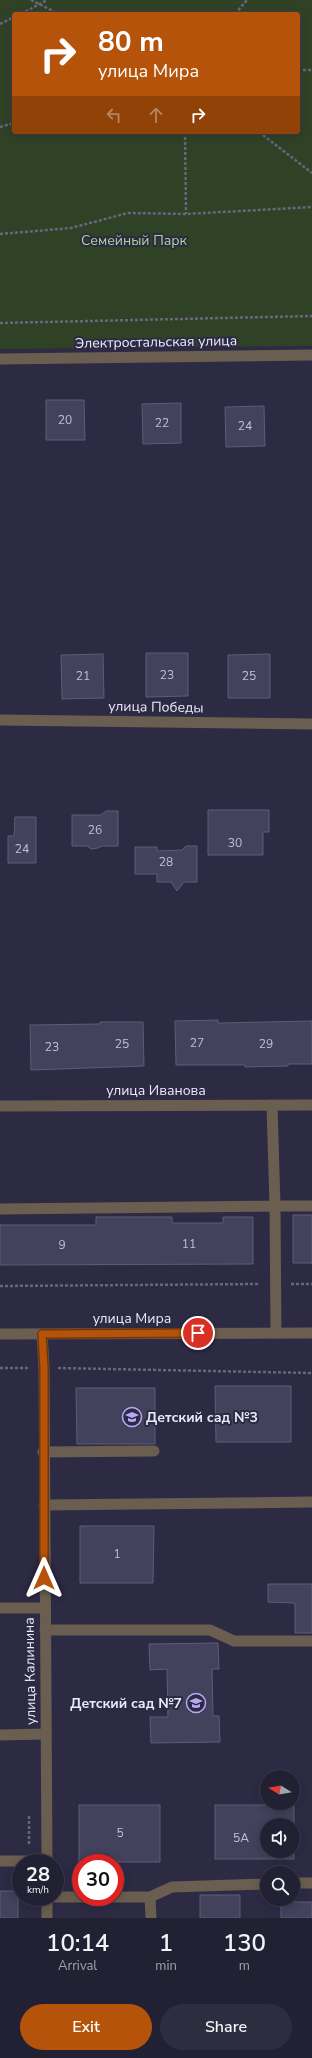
<!DOCTYPE html>
<html lang="en">
<head>
<meta charset="utf-8">
<style>
	body { margin:0; font-family:"Nunito Sans",sans-serif; background:#2e2d3f; color:#f1f3f6; height:100vh; display:flex; flex-direction:column; font-size:15px; white-space:nowrap }
	* { box-sizing:border-box; margin:0 }
	p { font-size:13px; color:#a2a3ac }
	.icon { flex:none; width:22px; height:22px; fill:none; stroke:currentColor; stroke-width:2; stroke-linecap:round; stroke-linejoin:round }
	.map { position:relative; height:1918px; overflow:hidden }
	.sheet { display:flex; flex-direction:column; background:#222033; flex:1 }
	.sheet>* { flex:none }
	.banner { position:absolute; left:12px; top:12px; width:288px; height:122px; border-radius:4px; box-shadow:0 2px 10px #0003,0 0 0 1px #3f3e4e; background:#b45309; color:#fff; overflow:hidden }
	.needle { width:26px; rotate:281deg }
	.tools { position:absolute; left:260px; top:1770px; display:grid; gap:8px }
	.tools a { display:grid; place-items:center; width:40px; height:40px; border-radius:50%; background:#222033; box-shadow:0 2px 10px #0003,0 0 0 1px #3f3e4e; font-size:20px }
	.speed { position:absolute; left:12px; top:1854px; display:flex; gap:8px; font-size:20px; font-weight:700; text-align:center }
	.speed>* { display:grid; place-content:center; width:52px; height:52px; border-radius:50%; background:#222033; box-shadow:0 2px 10px #0003,0 0 0 1px #3f3e4e; line-height:1 }
	.speed small { font-size:10px; font-weight:400 }
	.speed .limit { border:6px solid #d22; background:#fff; color:#111 }
	.pin { position:absolute; display:grid; place-items:center; width:34px; height:34px; color:#fff; margin:-17px; border:2px solid #fff; border-radius:50%; box-shadow:0 1px 4px #0007 }
	.me { position:absolute; width:44px; margin:-22px; rotate:0deg; stroke-linejoin:round; filter:drop-shadow(0 0 3px #0008) }
	.turn { display:flex; align-items:center; gap:14px; height:84px; padding:0 20px; font-size:18px }
	.turn .icon { width:52px; height:52px; stroke-width:2.5 }
	.turn b { display:block; font-size:28px; line-height:34px }
	.lanes { display:flex; align-items:center; height:38px; padding:0 20px; background:#0003; justify-content:center; gap:20px; direction:ltr }
	.lanes .off { opacity:.35 }
	.eta { display:flex; justify-content:space-evenly; align-items:center; height:68px; text-align:center }
	.eta b { font-size:24px; font-weight:600; line-height:28px }
	.cta { display:flex; gap:8px; margin-top:auto; padding:8px 20px }
	.cta a { flex:1; height:46px; border-radius:24px; background:#b45309; color:#fff; font-size:16px; font-weight:600; line-height:46px; text-align:center }
	.cta a+a { background:#2e2d3f; color:#f1f3f6 }
	.map>svg:first-child { display:block }
	.green { fill:#304226; fill-rule:evenodd }
	.building { fill:#43415b; stroke:#5e5c78; fill-rule:evenodd }
	.lines { fill:none; stroke-linecap:round; stroke-linejoin:round }
	.path { stroke:#68657d; stroke-width:2.5; stroke-dasharray:3 2; stroke-linecap:butt }
	.service { stroke:#695e4f; stroke-width:11 }
	.minor { stroke:#695e4f; stroke-width:11 }
	.route-casing { stroke:#753606; stroke-width:10 }
	.route { stroke:#b45309; stroke-width:7 }
	.labels { text-anchor:middle; dominant-baseline:central; stroke-width:4; stroke-linejoin:round; paint-order:stroke }
	.number-label { font-size:12px; fill:#c1c0d3 }
	.park-label { font-size:14px; fill:#acd398; stroke:#2d2a44 }
	.street-label { font-size:14px; fill:#ebeafb; stroke:#2d2a44 }
	.poi-label { font-size:14px; font-weight:bold; fill:#ebeafb; stroke:#2d2a44; text-anchor:start }
</style>
</head>
<body>
<div class="map">
<svg width="312" height="1918" viewBox="0 0 312 1918">
	<rect width="100%" height="100%" fill="#2d2a44"/>
	<path class="green" d="M0,0H312V346L0,349ZM14,14H298V132H14Z"/>
	<path class="building" d="M46,400H84L85,440H46Z
		M181,403V443L143,444L142,404Z
		M264,406L265,446L226,447L225,407Z
		M146,653H188V696L146,697Z
		M103,654L104,698L62,699L61,655Z
		M270,654V698H228V655Z
		M208,810H269V832H263V855H208Z
		M106,811H118V846H102L98,848L91,849L87,846H72V815H101Z
		M15,817H36V863H8V836H14Z
		M186,846H197V882H184L177,891L171,882H157V874H135V847H157V851L182,850Z
		M218,1020V1023L312,1021V1064H288V1066L245,1067V1065H176L175,1021Z
		M100,1022H143L144,1066L31,1070L30,1025L100,1024Z
		M293,1215H312V1263H293Z
		M96,1217H172V1223H223V1217H253V1264L0,1265V1225H96Z
		M215,1386H291V1442H216Z
		M76,1388H155V1444H77Z
		M80,1526H154L153,1583H80Z
		M268,1584H312V1633H295V1603L268,1602Z
		M218,1643L219,1669H212L213,1716H219L220,1742L151,1743L150,1717H168L167,1669L150,1670L149,1644Z
		M79,1805H160V1862H79Z
		M215,1805H294V1859H215ZM267,1825H293V1851H267Z
		M0,1891H18V1918H0Z
		M200,1895H240V1918H200Z
		M281,1902H312V1918H281Z"/>
	<g class="lines">
		<path class="path" d="M31,0L59,14
			M21,14L47,0
			M235,14L247,0
			M0,24L14,17
			M298,70H312
			M0,127L14,123
			M185,132L186,214
			M259,132L312,173
			M0,234L71,228L128,213L186,214L312,207
			M0,323L312,316
			M291,1284H312
			M0,1286L260,1284
			M0,1368H29
			M58,1368L312,1373
			M29,1816V1845"/>
		<path class="service" d="M0,1209L275,1206L272,1105
			M276,1333L275,1206H312
			M43,1452L154,1451
			M44,1505L312,1502
			M0,1608H44
			M45,1630H210L234,1641H312
			M0,1735L46,1734
			M0,1861H47
			M293,1883H312
			M47,1897H150L172,1887L267,1884
			M150,1897L151,1918"/>
		<path class="minor" d="M0,359L312,355
			M0,720L312,724
			M0,1106L312,1105
			M0,1334L312,1333
			M42,1334L44,1368L47,1863
			M47,1897V1918"/>
	</g>
	<g class="lines">
		<g class="route-casing">
			<path id="route" d="M44,1578V1368L42,1334L198,1333"/>
		</g>
		<use href="#route" class="route"/>
	</g>
	<defs>
		<g id="school-ring" transform="scale(1)"><circle r="9.5" fill="#2d2a44" stroke="#b7abf8" stroke-width="1.5"/><path d="M0-5L7-2L0 1L-7-2ZM-4 1L0 2.5L4 1V4Q0 6-4 4Z" fill="#b7abf8"/></g>
	</defs>
	<g fill-rule="evenodd">
		<use href="#school-ring" x="132" y="1417"/>
		<use href="#school-ring" x="196" y="1703"/>
	</g>
	<g class="labels">
		<g class="number-label">
			<text x="65" y="420">20</text>
			<text x="162" y="423">22</text>
			<text x="245" y="426">24</text>
			<text x="167" y="675">23</text>
			<text x="83" y="676">21</text>
			<text x="249" y="676">25</text>
			<text x="95" y="830">26</text>
			<text x="235" y="843">30</text>
			<text x="22" y="849">24</text>
			<text x="166" y="862">28</text>
			<text x="197" y="1043">27</text>
			<text x="122" y="1044">25</text>
			<text x="266" y="1044">29</text>
			<text x="52" y="1047">23</text>
			<text x="189" y="1244">11</text>
			<text x="62" y="1245">9</text>
			<text x="117" y="1554">1</text>
			<text x="120" y="1833">5</text>
			<text x="241" y="1838">5А</text>
		</g>
		<g class="park-label">
			<text x="134" y="240">Семейный Парк</text>
		</g>
		<g class="street-label">
			<text transform="translate(156 342) rotate(-1)">Электростальская улица</text>
			<text transform="translate(156 707) rotate(1)">улица Победы</text>
			<text x="156" y="1090">улица Иванова</text>
			<text x="132" y="1318">улица Мира</text>
			<text transform="translate(30 1671) rotate(-91)">улица Калинина</text>
		</g>
		<g class="poi-label">
			<text x="146" y="1417">Детский сад №3</text>
			<text x="182" y="1703" text-anchor="end">Детский сад №7</text>
		</g>
	</g>
</svg>
<div class="tools">
<a><svg class="needle" viewBox="-14 -14 28 28"><path d="M0-13l5 13h-10z" fill="#e53935"/><path d="M0 13l5-13h-10z" fill="#a2a3ac"/></svg></a>
<a><svg class="icon" aria-label="sound" viewBox="0 0 24 24"><path d="M4 9h4l5-4v14l-5-4H4zM17 9q2 3 0 6"/></svg></a>
<a><svg class="icon" aria-label="search" viewBox="0 0 24 24"><circle cx="10" cy="10" r="6"/><path d="M15 15l6 6"/></svg></a>
</div>
<div class="speed"><div>28<small>km/h</small></div><div class="limit">30</div></div>
<div class="pin" style="left:198px;top:1333px;background:#d93025"><svg class="icon" aria-label="arrive" viewBox="0 0 24 24"><path d="M6 21V4h12l-3 4 3 4H6"/></svg></div>
<svg class="me" style="left:44px;top:1578px" viewBox="-20 -20 40 40"><path d="M0-17L14 15 0 8-14 15z" fill="#b45309" stroke="#fff" stroke-width="4"/></svg>
<div class="banner">
<div class="turn"><svg class="icon" aria-label="right" viewBox="0 0 24 24"><path d="M7 20v-9h11M14 6l5 5-5 5"/></svg><div><b>80 m</b>улица Мира</div></div>
<div class="lanes"><svg class="icon off" aria-label="left" viewBox="0 0 24 24"><path d="M17 20v-9H6M10 6l-5 5 5 5"/></svg><svg class="icon off" aria-label="ahead" viewBox="0 0 24 24"><path d="M12 20V5M6 11l6-6 6 6"/></svg><svg class="icon" aria-label="right" viewBox="0 0 24 24"><path d="M7 20v-9h11M14 6l5 5-5 5"/></svg></div>
</div>
</div>
<section class="sheet">
<div class="eta">
<div><b>10:14</b><p>Arrival</p></div>
<div><b>1</b><p>min</p></div>
<div><b>130</b><p>m</p></div>
</div>
<div class="cta"><a>Exit</a><a>Share</a></div>
</section>
</body>
</html>
